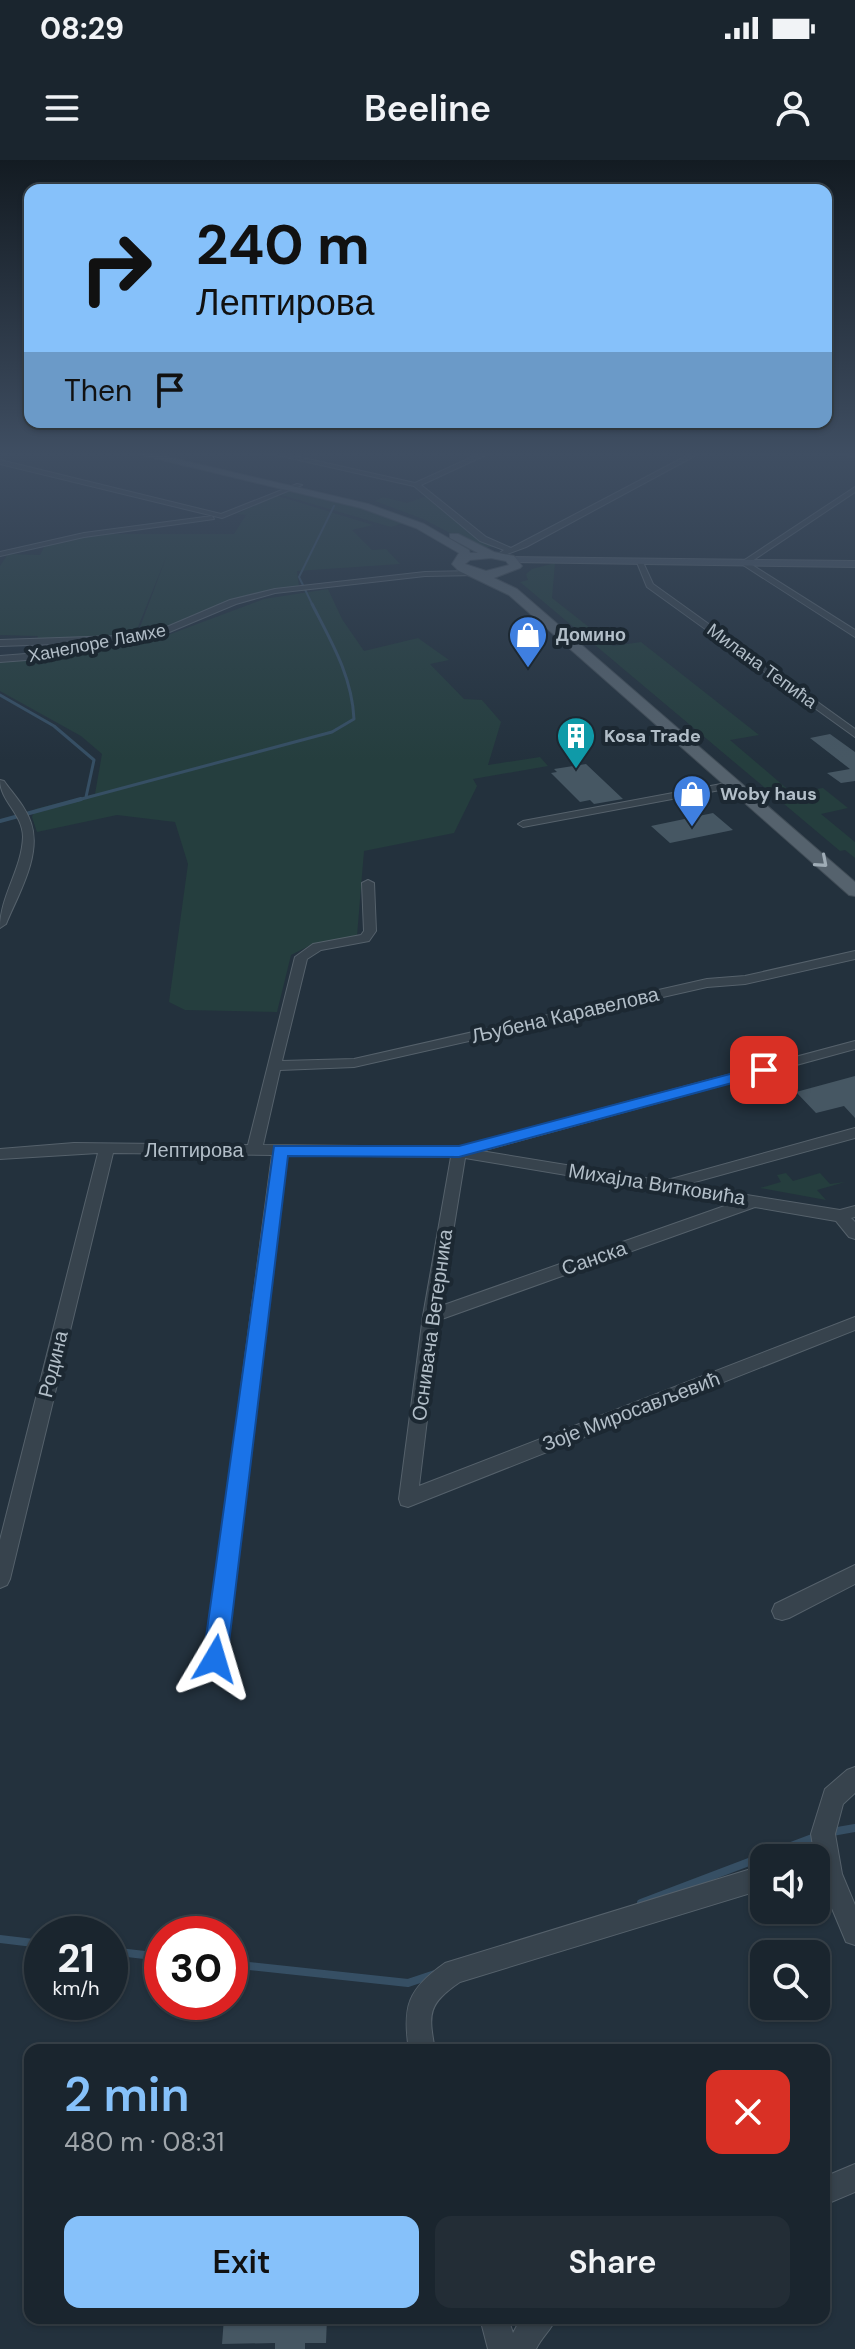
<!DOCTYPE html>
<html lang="en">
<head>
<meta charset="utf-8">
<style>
	body { margin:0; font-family:"DM Sans",sans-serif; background:#232d36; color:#f1f3f6; height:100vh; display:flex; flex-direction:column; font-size:30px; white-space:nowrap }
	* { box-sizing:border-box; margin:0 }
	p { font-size:26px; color:#9fa5aa }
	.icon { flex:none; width:44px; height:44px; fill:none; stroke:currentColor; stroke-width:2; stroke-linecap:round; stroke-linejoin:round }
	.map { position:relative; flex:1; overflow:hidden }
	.panel { position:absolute; left:24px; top:1884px; width:806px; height:280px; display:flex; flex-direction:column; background:#1a252e; border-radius:16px; box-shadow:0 2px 6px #0004,0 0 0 2px #38424a }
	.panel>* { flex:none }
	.guide { position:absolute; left:24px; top:24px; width:808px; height:244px; border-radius:16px; box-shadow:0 2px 6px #0004,0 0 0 2px #38424a; background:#86c1fa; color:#111; overflow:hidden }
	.tools { position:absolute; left:750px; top:1684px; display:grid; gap:16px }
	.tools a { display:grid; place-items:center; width:80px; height:80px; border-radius:16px; background:#1a252e; box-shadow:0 2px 6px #0004,0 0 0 2px #38424a; font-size:40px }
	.speed { position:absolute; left:24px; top:1756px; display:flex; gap:16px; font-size:40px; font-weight:700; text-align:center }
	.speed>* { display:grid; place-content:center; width:104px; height:104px; border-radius:50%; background:#1a252e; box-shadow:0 2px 6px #0004,0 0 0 2px #38424a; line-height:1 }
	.speed small { font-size:20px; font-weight:400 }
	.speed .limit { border:12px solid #d22; background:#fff; color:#111 }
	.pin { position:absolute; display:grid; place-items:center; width:68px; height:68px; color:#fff; margin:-34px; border-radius:16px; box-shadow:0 4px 12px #0006 }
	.me { position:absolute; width:88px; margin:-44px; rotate:7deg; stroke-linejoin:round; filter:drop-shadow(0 0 6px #0008) }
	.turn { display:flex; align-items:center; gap:28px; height:168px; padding:0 40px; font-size:36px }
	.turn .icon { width:104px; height:104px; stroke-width:2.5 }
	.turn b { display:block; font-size:56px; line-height:68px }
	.then { display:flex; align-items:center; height:76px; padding:0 40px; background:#0003; gap:16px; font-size:30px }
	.round { display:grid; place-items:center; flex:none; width:84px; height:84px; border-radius:16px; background:#232d36 }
	.summary { display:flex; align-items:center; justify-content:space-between; height:136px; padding:0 40px }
	h1 { font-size:48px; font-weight:600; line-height:60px; color:#86c1fa }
	.primary-button { display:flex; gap:16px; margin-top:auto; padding:16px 40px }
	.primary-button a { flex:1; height:92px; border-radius:16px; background:#86c1fa; color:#111; font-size:32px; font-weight:600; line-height:92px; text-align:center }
	.primary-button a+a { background:#232d36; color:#f1f3f6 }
	.status { display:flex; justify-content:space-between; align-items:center; height:56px; padding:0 40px; background:#1a252e; direction:ltr }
	.status svg { height:22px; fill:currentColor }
	header { display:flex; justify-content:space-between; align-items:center; height:104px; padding:0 40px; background:#1a252e; font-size:36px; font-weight:600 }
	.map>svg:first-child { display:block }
	.green { fill:#253e3e }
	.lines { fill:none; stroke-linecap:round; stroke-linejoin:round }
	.stream-far3 { stroke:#364f64; stroke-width:2 }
	.stream-far2 { stroke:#364f64; stroke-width:3 }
	.stream-far1 { stroke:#364f64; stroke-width:4 }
	.stream { stroke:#364f64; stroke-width:8 }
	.building { fill:#465763 }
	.street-casing { stroke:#55616b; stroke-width:2 }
	.secondary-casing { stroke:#55616b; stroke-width:2 }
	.primary-casing { stroke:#404c56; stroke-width:2 }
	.street { fill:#37434d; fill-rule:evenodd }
	.secondary { fill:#455260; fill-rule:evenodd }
	.primary { fill:#55626d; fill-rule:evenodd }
	.oneway { stroke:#9facb6 }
	.route { fill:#1a73e8; stroke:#114b97; stroke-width:2 }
	.labels { text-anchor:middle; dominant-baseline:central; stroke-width:8; stroke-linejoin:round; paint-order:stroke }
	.far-poi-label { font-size:18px; font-weight:bold; fill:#b2bec8; stroke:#1c2832; text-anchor:start }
	.far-street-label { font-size:18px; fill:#b2bec8; stroke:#1c2832 }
	.street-label { font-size:20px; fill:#b2bec8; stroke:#1c2832 }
</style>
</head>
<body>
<div class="status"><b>08:29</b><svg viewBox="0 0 49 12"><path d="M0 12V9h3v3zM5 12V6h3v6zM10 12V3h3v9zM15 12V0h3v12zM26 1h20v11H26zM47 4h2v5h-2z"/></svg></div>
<header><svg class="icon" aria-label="menu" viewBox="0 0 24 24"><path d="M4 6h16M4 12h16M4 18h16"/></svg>Beeline<svg class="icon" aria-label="person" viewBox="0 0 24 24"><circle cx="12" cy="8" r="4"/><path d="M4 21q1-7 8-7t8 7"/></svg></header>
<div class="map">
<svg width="855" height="2189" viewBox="0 0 855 2189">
	<rect width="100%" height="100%" fill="#23313d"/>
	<path class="green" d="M290,329L356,345L407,362L391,367L278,334Z
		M275,335L373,365L352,370L372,390L386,389L400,404L297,411L299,426L242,437L164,470L137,475L167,395L134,477L37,479L38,476L0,475V406L8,394L40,395L45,385L101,374H234L246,355L237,354Z
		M427,336L479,380L495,387H477L423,359L375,341L383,337L407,343Z
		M555,403L552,438L613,486L641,482L759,575L730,580L792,633L823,628L848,648L821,654L855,682V698L845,690L840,691L520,422L528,420L526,414L532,409Z
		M328,429L342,459L364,491L418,478L449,500L430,504L464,539L482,540L501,562L488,605L540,597L548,606L473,619L477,626L454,673L364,691L357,776L315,783L291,795L277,852L185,850L169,842L188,704L175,662L117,655L37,672L32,657L35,649L95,634L102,594L81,576L0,531V502L68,494L88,483L168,475L264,439Z
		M786,1013L793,1021L820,1013L830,1024L845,1022L817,1030L826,1040L760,1028L781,1022L777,1015Z"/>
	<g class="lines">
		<path class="stream-far3" d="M313,446L299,417L334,346"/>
		<path class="stream-far2" d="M0,535L54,566L94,600L86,637
			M74,641L332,572L354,559C352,516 331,481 312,444"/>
		<path class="stream-far1" d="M0,661L81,639"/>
		<path class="stream" d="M832,1672L855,1668
			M641,1743L815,1677
			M0,1779L42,1784
			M110,1791L162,1797
			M230,1804L408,1823L435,1814"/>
	</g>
	<path class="building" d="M830,574L855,592V621L841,623L827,613L850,609L810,578Z
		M586,604L623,639L594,644L590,640L580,642L551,613L557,612L554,609Z
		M713,653L733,670L670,683L651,666Z
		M855,916V958L844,946L816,953L796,932Z
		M224,2158H327L326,2183H305V2189H275V2183L222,2184Z"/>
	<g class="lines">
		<g class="street-casing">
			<path id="street" d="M268,293H281L415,323L481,293H490L421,325L486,377L511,388L692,293H700L526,387L502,396L498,394L504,390L480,381L414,326Z
				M840,293H855V297Z
				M0,300L221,354L297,324L302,325L222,358L0,304Z
				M855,327V332L749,403L855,470V477L740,403Z
				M212,356L214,359L84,377L0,396V392L84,373Z
				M636,400H642L653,424L855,569V577L647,427Z
				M473,411L476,415L425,416L275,433L236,444L167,473L118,482L0,486V480L118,476L162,469L230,440L275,429L425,412Z
				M75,484L79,487L78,489L52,498L0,502V496L51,492Z
				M0,620L4,621C13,634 26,647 31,663C42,695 18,735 6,764L0,768C0,736 22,709 23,677C23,654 0,641 0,620Z
				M732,622L737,625L736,627L523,667L518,664L523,661Z
				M368,720L374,723L376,771L369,781L321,790L307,799L282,901L354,899L707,819L745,816L855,791V799L745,824L707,827L354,907L280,910L263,985L459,987L855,881V889L481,991L664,1021L855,968V978L684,1025L840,1050L855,1046V1057L851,1058L855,1062V1079L849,1077L836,1061L755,1047L439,1160L419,1326L855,1157V1170L408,1347L401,1345L399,1339L423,1156L451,997L287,995L225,1499L222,1506L215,1509L208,1506L205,1499L272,995L113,993L10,1419L7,1425L0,1428V1380L98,993L0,999V989L74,983L248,985L295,797L313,784L361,775L364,771L362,723ZM465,998L733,1043L441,1146Z
				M855,1405V1424L789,1458L782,1460L775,1458L772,1451L775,1444Z
				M855,1607V1633L843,1644L835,1674L842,1714L855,1745V1785L846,1782L818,1715L811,1674L825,1629L847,1610Z
				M764,1705V1729L460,1822C428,1844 428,1853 435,1890H409C402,1846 408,1829 445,1803Z
				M855,2004V2032L824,2045V2017Z
				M480,2158H508L513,2173L521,2158H556C551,2170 542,2177 536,2189H488Z"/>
		</g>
		<g class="secondary-casing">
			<path id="secondary" d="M508,397L855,401V407L512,402L507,399Z"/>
		</g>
		<g class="primary-casing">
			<path id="primary" d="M133,293H151L368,344L424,364L469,390L470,393H478L450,378V374H458L494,392L514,396L522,406L520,408L494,418L517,429L855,722V736L849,735L509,435L459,411L452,404L459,393L416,368L361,348ZM491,398L506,401L509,405L486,411L465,404L470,400Z"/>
		</g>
		<use href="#street" class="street"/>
		<use href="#secondary" class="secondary"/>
		<use href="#primary" class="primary"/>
	</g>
	<defs><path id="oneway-chevron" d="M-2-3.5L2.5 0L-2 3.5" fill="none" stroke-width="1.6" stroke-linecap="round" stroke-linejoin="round" transform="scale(2)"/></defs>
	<use class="oneway" href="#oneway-chevron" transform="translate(822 702) rotate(41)"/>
	<linearGradient id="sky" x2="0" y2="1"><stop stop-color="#131b22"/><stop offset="0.49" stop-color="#3f4e62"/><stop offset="1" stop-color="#3f4e62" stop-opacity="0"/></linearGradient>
	<rect width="855" height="600" fill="url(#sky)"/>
	<path class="route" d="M764,905L769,907V913L459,997L288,996L227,1499L223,1507L215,1510L207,1507L203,1499L274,986H459Z"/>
	<defs>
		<g id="shop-pin" transform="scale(2)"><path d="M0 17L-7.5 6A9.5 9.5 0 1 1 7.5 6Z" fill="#3f7fe0" stroke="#1c2832"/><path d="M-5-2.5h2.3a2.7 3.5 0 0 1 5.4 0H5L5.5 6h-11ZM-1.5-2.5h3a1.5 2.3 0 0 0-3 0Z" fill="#fff"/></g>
		<g id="building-pin" transform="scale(2)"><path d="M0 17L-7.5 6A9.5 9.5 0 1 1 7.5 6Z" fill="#0f9aa8" stroke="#1c2832"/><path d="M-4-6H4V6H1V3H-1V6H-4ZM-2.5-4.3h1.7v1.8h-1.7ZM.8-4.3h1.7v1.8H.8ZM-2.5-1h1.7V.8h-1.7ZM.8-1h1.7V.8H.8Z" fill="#fff"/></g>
	</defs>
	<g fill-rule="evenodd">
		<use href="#shop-pin" x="528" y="475"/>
		<use href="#building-pin" x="576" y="576"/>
		<use href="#shop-pin" x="692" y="634"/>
	</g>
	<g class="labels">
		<g class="far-poi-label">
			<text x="556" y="475">Домино</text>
			<text x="604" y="576">Kosa Trade</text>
			<text x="720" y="634">Woby haus</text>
		</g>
		<g class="far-street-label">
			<text transform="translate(97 483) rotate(-11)">Ханелоре Ламхе</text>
			<text transform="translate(762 506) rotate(36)">Милана Тепића</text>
		</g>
		<g class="street-label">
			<text transform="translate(565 855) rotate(-13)">Љубена Каравелова</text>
			<text x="194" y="990">Лептирова</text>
			<text transform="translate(657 1024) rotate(9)">Михајла Витковића</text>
			<text transform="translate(594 1098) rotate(-19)">Санска</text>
			<text transform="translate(432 1165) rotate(-82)">Оснивача Ветерника</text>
			<text transform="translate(53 1204) rotate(-76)">Родина</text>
			<text transform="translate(631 1251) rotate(-21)">Зоје Миросављевић</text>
		</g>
	</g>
</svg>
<div class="tools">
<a><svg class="icon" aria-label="sound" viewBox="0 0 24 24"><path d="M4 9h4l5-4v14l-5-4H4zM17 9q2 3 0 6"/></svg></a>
<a><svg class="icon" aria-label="search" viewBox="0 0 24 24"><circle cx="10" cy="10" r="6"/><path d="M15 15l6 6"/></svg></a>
</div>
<div class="speed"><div>21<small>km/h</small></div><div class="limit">30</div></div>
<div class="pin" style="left:764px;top:910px;background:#d93025"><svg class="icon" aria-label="arrive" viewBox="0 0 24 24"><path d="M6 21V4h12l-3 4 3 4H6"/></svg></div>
<svg class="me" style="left:215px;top:1499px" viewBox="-20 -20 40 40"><path d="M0-17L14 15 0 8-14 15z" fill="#1a73e8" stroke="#fff" stroke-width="4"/></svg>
<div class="guide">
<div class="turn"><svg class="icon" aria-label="right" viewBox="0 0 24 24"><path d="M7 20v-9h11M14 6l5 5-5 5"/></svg><div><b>240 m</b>Лептирова</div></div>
<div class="then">Then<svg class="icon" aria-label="arrive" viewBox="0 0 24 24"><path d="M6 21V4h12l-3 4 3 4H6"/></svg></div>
</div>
<section class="panel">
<div class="summary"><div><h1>2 min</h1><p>480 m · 08:31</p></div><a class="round" style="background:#d93025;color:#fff"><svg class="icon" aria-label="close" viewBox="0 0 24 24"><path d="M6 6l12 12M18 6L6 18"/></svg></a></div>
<div class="primary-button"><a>Exit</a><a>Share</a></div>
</section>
</div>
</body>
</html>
